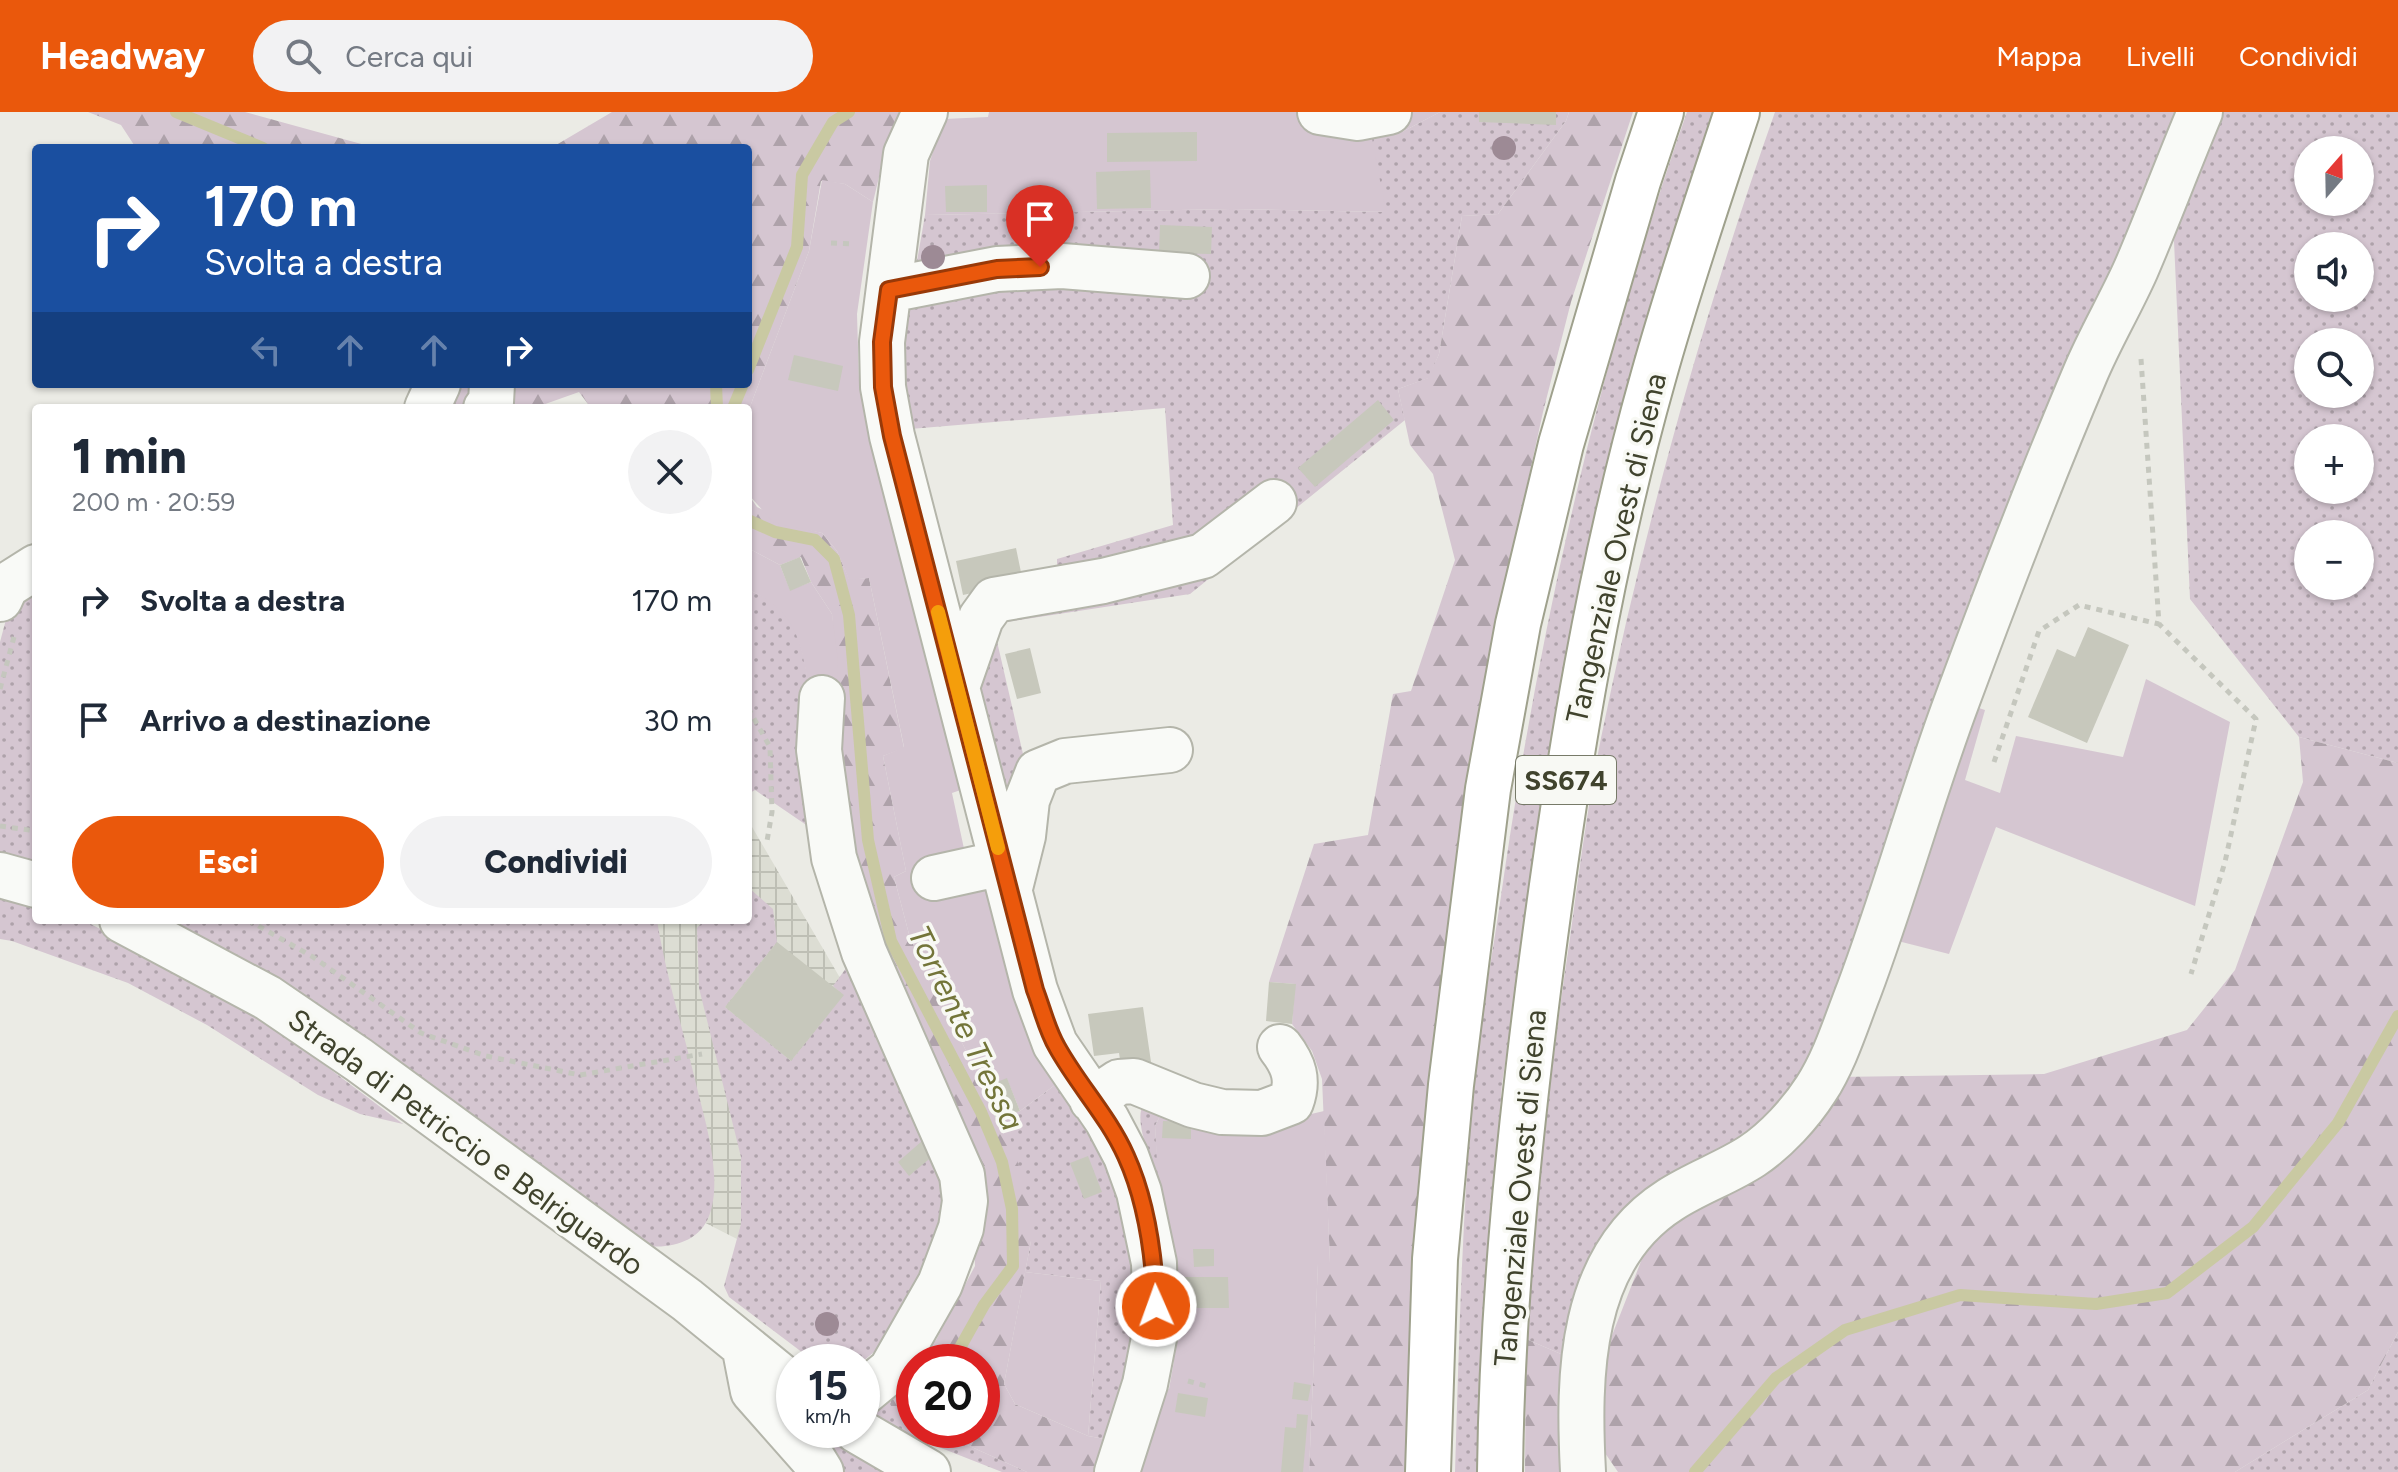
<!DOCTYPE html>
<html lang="it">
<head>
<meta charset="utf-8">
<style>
	body { margin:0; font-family:Figtree,sans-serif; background:#f2f2f3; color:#1f2937; height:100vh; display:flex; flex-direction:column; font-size:30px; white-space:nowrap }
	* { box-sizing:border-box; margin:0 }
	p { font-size:26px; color:#747a83 }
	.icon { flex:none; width:44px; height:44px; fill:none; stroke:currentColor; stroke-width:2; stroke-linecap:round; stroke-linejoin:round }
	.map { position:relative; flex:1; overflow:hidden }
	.panel { position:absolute; left:32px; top:292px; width:720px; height:520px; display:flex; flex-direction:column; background:#fff; border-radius:8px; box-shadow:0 2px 6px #0004 }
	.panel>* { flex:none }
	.hud { position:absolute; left:32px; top:32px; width:720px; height:244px; border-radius:8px; box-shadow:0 2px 6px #0004; background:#1a4fa0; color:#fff; overflow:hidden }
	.needle { width:52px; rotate:20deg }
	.tools { position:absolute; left:2294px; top:24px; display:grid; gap:16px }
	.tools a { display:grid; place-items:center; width:80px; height:80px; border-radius:50%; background:#fff; box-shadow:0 2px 6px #0004; font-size:40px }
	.speed { position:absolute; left:776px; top:1232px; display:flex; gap:16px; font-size:40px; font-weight:700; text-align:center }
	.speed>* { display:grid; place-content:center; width:104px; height:104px; border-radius:50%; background:#fff; box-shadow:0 2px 6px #0004; line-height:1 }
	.speed small { font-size:20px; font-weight:400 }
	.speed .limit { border:12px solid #d22; background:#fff; color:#111 }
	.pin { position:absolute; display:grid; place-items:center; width:68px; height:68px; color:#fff; margin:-82px -34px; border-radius:50% 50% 50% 0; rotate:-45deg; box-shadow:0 0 8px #0007 }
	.pin .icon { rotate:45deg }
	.me { position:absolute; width:88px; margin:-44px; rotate:358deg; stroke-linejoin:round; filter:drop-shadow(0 0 6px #0008) }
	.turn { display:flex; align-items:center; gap:28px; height:168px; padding:0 40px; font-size:36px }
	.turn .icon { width:104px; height:104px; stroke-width:2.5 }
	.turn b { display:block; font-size:56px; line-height:68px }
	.lanes { display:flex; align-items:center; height:76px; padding:0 40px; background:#0003; justify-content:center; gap:40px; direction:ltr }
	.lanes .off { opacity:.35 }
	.round { display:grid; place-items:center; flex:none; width:84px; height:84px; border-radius:42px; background:#f2f2f3 }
	.summary { display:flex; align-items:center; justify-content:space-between; height:136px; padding:0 40px }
	h1 { font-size:48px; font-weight:800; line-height:60px }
	.button { display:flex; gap:16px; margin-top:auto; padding:16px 40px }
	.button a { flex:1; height:92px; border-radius:48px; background:#ea580c; color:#fff; font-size:32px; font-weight:800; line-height:92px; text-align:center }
	.button a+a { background:#f2f2f3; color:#1f2937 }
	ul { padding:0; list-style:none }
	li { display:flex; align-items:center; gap:24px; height:120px; padding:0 40px }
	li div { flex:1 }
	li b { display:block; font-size:30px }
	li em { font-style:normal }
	header { display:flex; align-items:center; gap:48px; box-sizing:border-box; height:112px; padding:0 40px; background:#ea580c; color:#fff }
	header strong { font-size:38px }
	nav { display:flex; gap:44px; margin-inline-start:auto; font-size:28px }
	.search { width:560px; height:72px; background:#f2f2f3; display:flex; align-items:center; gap:20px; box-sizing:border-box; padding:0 28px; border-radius:44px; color:#747a83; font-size:30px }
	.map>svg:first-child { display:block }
	.industrial { fill:url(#industrial-grid) }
	.grass { fill:url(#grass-dots); fill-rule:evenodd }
	.forest { fill:url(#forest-firs) }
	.garden { fill:#d5c6d1 }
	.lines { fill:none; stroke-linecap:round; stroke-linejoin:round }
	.stream { stroke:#c9c9a2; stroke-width:12 }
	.building { fill:#c7c8bc }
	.minor-casing { stroke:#b4b5aa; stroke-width:48 }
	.highway-casing { stroke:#9fa18d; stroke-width:48 }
	.path { stroke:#c5c7be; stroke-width:5; stroke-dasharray:6 6; stroke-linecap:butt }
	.minor { stroke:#f9faf7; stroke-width:44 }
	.highway { stroke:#fff; stroke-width:44 }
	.tree { fill:#9d8a95 }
	.route-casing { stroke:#983908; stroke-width:20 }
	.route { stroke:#ea580c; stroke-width:14 }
	.slow { stroke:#f59e0b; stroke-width:14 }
	.labels { text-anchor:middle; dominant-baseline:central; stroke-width:7; stroke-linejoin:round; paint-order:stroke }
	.shield { fill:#f8f9f4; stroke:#777a69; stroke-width:2 }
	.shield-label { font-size:28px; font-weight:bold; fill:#40432d }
	.street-label { font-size:30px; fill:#40432d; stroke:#f8f9f4 }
	.water-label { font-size:32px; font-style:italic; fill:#737539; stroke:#f8f9f4 }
</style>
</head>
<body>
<header>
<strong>Headway</strong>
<div class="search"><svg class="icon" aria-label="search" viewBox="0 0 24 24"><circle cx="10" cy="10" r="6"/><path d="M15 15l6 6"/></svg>Cerca qui</div>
<nav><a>Mappa</a><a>Livelli</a><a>Condividi</a></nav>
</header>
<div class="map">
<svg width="2398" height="1360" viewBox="0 0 2398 1360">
	<defs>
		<pattern id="industrial-grid" width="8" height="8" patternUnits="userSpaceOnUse" patternTransform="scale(2)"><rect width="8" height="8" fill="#dcddd3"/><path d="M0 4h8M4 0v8" fill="none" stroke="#bebfb5"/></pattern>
		<pattern id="grass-dots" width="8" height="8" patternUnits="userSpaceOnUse" patternTransform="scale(2)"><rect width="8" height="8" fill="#d5c6d1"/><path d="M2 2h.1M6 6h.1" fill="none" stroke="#aea2aa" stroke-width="1.8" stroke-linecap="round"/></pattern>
		<pattern id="forest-firs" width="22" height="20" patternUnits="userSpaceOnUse" patternTransform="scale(2)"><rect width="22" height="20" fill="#d5c6d1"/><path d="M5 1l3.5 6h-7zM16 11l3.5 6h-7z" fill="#aea2aa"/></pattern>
	</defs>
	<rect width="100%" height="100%" fill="#ebebe5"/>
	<path class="industrial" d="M748,708L843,871L784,1151L678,1097L587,808H748Z"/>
	<path class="grass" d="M1440,0H1569L1566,9L1498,102L1462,104L1439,242L1429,266L1398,277L1405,308L1190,482L993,512L1023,642L1063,636V641L1052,642L1030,653L1022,671L1016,718L1014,725L1007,727L972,574L992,512L965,516L981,487L1057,465V447L1173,413L1165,296L910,317L904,277V224L925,103L1231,97L1385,100L1369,16L1402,20Z
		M1687,0H1717L1530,781L1502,972L1490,1131L1481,1360H1455C1459,1230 1462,1100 1474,971C1480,908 1492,846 1501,784C1539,518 1598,254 1687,0Z
		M1775,0H2187L1835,912L1773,1008L1667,1072L1568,1245L1526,1227C1535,1093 1550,959 1570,826C1579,759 1588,692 1601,626C1644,415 1703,204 1775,0Z
		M2207,0H2398V651L2299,625L2190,487L2174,129L2180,79ZM2308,38H2360V90H2308ZM2308,134H2360V186H2308ZM2308,230H2360V282H2308ZM2308,326H2360V378H2308ZM2308,422H2360V474H2308Z
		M36,471V759L0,749V530L12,485Z
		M748,478C761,483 776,489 785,500C817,539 815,669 818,721L755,678L748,682Z
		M749,776L773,797L777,830L725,895L791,949L843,883L833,874L855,844L945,1048L950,1120L886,1230L862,1250H815L729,1185L724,1174L741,1112V1045L699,876L697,816L704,808H748Z
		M0,782L36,791V808H83L161,849L258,903L403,1012L360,1002L318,983L207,913L128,871L12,829L0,827Z
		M156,808H657C666,865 684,920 697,976C706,1012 723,1068 709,1104C699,1131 667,1138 642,1133Z
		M1059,970L1092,1019L1126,1100L1139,1211L1116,1329L1088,1324L1101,1169L1025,1160L1031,1129L1004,1005L1020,999Z
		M1144,991L1174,1002L1160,1004L1155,1014L1159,1071C1153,1051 1132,1009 1144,991Z
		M2398,1220V1360H2235L2368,1278Z
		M896,1265L891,1297L914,1308V1318H934L1027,1360H1002L865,1306Z
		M795,1318H818L895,1360H834Z"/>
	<path class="forest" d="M88,0H245L365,33L393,36H136L121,13Z
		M612,0H906L884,44L873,90L845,72L821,69L809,139L748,300V296H591L579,280L534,296H421L423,272H748V36H551Z
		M1569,0H1633L1571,190L1543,300L1483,574L1468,657L1432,946L1413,1157L1406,1360H1309L1318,1151H1330L1322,967L1312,939L1292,912L1295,872L1269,870L1314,732L1368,723L1393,582L1411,579L1455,448L1433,362L1410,333L1398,277L1428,266L1439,242L1462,104L1498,102L1566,9Z
		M748,382L757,395L799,415L822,421L837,439L849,467L869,466L904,636L883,644L906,759L894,765L910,826L984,975L996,1007L1004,1005L1032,1098L1031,1129L1004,1272L1015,1292L1088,1324L1116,1329L1106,1360H1027L934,1318H982V1250H914V1308L891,1298V1274L896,1265L936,1228L975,1154L974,1120L848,741L832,502L811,470L801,445L780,453L748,436Z
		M2299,625L2398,651V1220L2368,1278L2235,1360H1618L1605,1341L1602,1249L1647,1134L1836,965L2044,962L2187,918L2235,858L2303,670Z
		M1526,1227L1568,1245L1569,1360H1525Z"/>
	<path class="garden" d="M989,0H1440L1402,20L1370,16L1386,100L1231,97L925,103L930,49L944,7L988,5Z
		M822,68L845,72L873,90L857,202L859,269L969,675L952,681L966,746L985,770L1059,970L1020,999L1007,967L984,975L910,826L894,765L906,759L883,644L904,635L869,466L849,468L837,439L822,421L774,411L748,382V300L809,139Z
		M748,436L780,453L790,478L811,470L832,502L838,549L836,584L809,577C801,530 796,497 748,478Z
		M2146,567L2230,610L2195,794L1996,715L1949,842L1890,827L1967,592L1985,598L1965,668L2000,681L2016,624L2123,645Z
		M1324,999L1330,1151L1318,1152L1309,1360H1133L1161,1281L1169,1277L1174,1249L1164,1240L1163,1163L1155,1014L1160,1004L1174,1002L1261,1014Z
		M1025,1160L1101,1169L1088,1324L1015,1292L1004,1272Z"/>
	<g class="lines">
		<path class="stream" d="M176,0L263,36
			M748,258L797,135L802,63L833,10L849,0
			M716,272L717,296
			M733,296L743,272
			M748,408L775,420L815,428L834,447L849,503L868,728L891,829L981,1000L1002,1050L1012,1097L1013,1154L984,1193L952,1250
			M1695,1360L1776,1266L1845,1218L1960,1183L2096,1192L2167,1181L2253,1115L2338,1011L2398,904"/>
	</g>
	<path class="building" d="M1479,0H1556V13L1479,10Z
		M1197,20V49L1107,50V21Z
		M1150,58L1151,96L1097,97L1096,60Z
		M987,73V100H946L945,74Z
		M1160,113L1212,115L1211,142L1159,141Z
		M794,243L843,254L838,279L788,268Z
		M1378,288L1394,308L1315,375L1298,356Z
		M1016,436L1023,470L963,483L956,449Z
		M800,445L811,470L790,479L780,453Z
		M2088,515L2129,533L2087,631L2028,605L2057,537L2075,545Z
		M1030,536L1041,581L1017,587L1005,542Z
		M777,830L844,883L791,949L725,895Z
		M1269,870L1296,872L1292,912L1266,909Z
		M1143,895L1151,950L1121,954L1119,941L1094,944L1088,902Z
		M1007,966L1020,999L997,1008L984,975Z
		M1163,1009L1191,1010V1027L1162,1026Z
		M922,1029L934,1043L909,1064L898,1050Z
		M1088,1044L1102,1080L1084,1087L1070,1051Z
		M1193,1137H1214V1154L1194,1155Z
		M1175,1165H1228L1229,1196H1175Z
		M1294,1270L1311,1273L1308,1289L1292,1287Z
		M1178,1281L1208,1286L1205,1305L1175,1300Z
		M1297,1302L1308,1303L1303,1360H1281L1285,1315L1296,1316Z"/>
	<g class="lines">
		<g class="minor-casing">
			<path id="minor" d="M925,0L906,42L882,230L883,275L892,324L1035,878L1055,932L1107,1008L1126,1044L1139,1080L1154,1151L1156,1216L1145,1272L1117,1360
				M1320,0L1358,6L1389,0
				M889,178L997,157L1062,154L1187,164
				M427,296L438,272
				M486,296L491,290L492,272
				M0,487L6,474L36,455
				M957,575L981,506L994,488L1103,469L1203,444L1274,390
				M822,586L819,638L834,746L864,840L962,1063L965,1089L961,1116L940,1172L891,1258L862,1282
				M0,763L36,773
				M934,766L1002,751
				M1011,772L1023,724L1027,688L1038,660L1065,649L1170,638
				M122,808L268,886L359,948L687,1188L794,1275
				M1092,988L1119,970L1134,969L1193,993L1222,1000L1262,1001L1291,990C1299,968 1294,953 1280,935
				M745,1238L753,1279L813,1347L821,1360
				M856,1318L928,1360
				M1583,1360C1578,1263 1579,1146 1670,1088C1696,1071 1726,1061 1752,1044C1776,1028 1800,1002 1816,977C1835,948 1846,911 1859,878C1895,782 1922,682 1958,586C1998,478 2040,368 2085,262C2100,226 2120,193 2136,157C2158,106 2178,52 2200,0"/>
		</g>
		<g class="highway-casing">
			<path id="highway" d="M1428,1360L1435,1147L1451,973L1488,677L1518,512L1561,332L1638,69L1661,0
				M1500,1360C1502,1188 1520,1017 1542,847C1568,650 1599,457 1653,266C1678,176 1708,88 1737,0"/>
		</g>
		<path class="path" d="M831,131L853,132
			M2141,247L2159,512L2256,607L2225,750L2191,862
			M0,577L14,525
			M748,596L770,635L772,700L767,729
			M1994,650L2039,519L2079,493L2159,512
			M0,714L36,719
			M248,808L313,845L421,921L486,944L580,963L702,942
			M1188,1269L1206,1274"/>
		<use href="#minor" class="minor"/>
		<use href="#highway" class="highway"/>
	</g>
	<g class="tree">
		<circle cx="1504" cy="36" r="12"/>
		<circle cx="933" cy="145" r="12"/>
		<circle cx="827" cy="1212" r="12"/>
	</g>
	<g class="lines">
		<g class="route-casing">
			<path id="route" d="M1040,155L997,157L889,178L882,230L883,275L892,324L1035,878C1042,896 1047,918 1057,935C1078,973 1108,1004 1126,1044C1147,1090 1154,1144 1156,1194"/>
		</g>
		<use href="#route" class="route"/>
		<path class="slow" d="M938,500L998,736"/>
	</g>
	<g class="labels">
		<rect class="shield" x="1516" y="644" width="100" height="48" rx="6"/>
		<g class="shield-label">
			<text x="1566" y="668">SS674</text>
		</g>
		<g class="street-label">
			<text transform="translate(1616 436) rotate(-77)">Tangenziale Ovest di Siena</text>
			<text transform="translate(466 1030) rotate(36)">Strada di Petriccio e Belriguardo</text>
			<text transform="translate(1520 1076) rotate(-85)">Tangenziale Ovest di Siena</text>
		</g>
		<g class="water-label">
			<text transform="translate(966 916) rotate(64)">Torrente Tressa</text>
		</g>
	</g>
</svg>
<div class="tools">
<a><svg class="needle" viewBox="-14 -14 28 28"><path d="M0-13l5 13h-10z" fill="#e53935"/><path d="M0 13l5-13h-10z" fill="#747a83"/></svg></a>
<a><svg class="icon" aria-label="sound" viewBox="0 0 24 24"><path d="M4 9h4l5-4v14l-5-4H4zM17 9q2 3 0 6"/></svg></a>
<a><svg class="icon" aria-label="search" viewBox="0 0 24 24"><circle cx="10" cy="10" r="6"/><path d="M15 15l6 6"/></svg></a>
<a>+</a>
<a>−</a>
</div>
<div class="speed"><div>15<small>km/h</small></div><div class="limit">20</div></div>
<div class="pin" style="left:1040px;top:155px;background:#d93025"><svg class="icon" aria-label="arrive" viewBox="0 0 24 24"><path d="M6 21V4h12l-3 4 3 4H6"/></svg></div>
<svg class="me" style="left:1156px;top:1194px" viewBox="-20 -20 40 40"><circle r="17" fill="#ea580c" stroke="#fff" stroke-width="3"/><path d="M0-11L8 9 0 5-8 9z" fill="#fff"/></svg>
<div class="hud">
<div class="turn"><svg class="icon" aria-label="right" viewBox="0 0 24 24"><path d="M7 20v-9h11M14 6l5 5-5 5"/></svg><div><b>170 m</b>Svolta a destra</div></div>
<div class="lanes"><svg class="icon off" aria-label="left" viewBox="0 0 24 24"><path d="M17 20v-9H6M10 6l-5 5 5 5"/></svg><svg class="icon off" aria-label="ahead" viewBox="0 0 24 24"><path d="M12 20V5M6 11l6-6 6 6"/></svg><svg class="icon off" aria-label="ahead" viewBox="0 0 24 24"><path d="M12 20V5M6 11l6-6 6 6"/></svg><svg class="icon" aria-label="right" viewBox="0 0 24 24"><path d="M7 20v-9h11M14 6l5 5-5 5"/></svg></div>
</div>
<section class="panel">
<div class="summary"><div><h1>1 min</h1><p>200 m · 20:59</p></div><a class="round"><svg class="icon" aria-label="close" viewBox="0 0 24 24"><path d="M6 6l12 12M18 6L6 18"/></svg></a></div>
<ul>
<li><svg class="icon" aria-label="right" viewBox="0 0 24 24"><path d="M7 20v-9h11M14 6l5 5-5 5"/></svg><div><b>Svolta a destra</b></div><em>170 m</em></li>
<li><svg class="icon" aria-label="arrive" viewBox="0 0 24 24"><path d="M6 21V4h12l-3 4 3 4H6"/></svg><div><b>Arrivo a destinazione</b></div><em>30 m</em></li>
</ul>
<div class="button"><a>Esci</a><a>Condividi</a></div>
</section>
</div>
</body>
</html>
